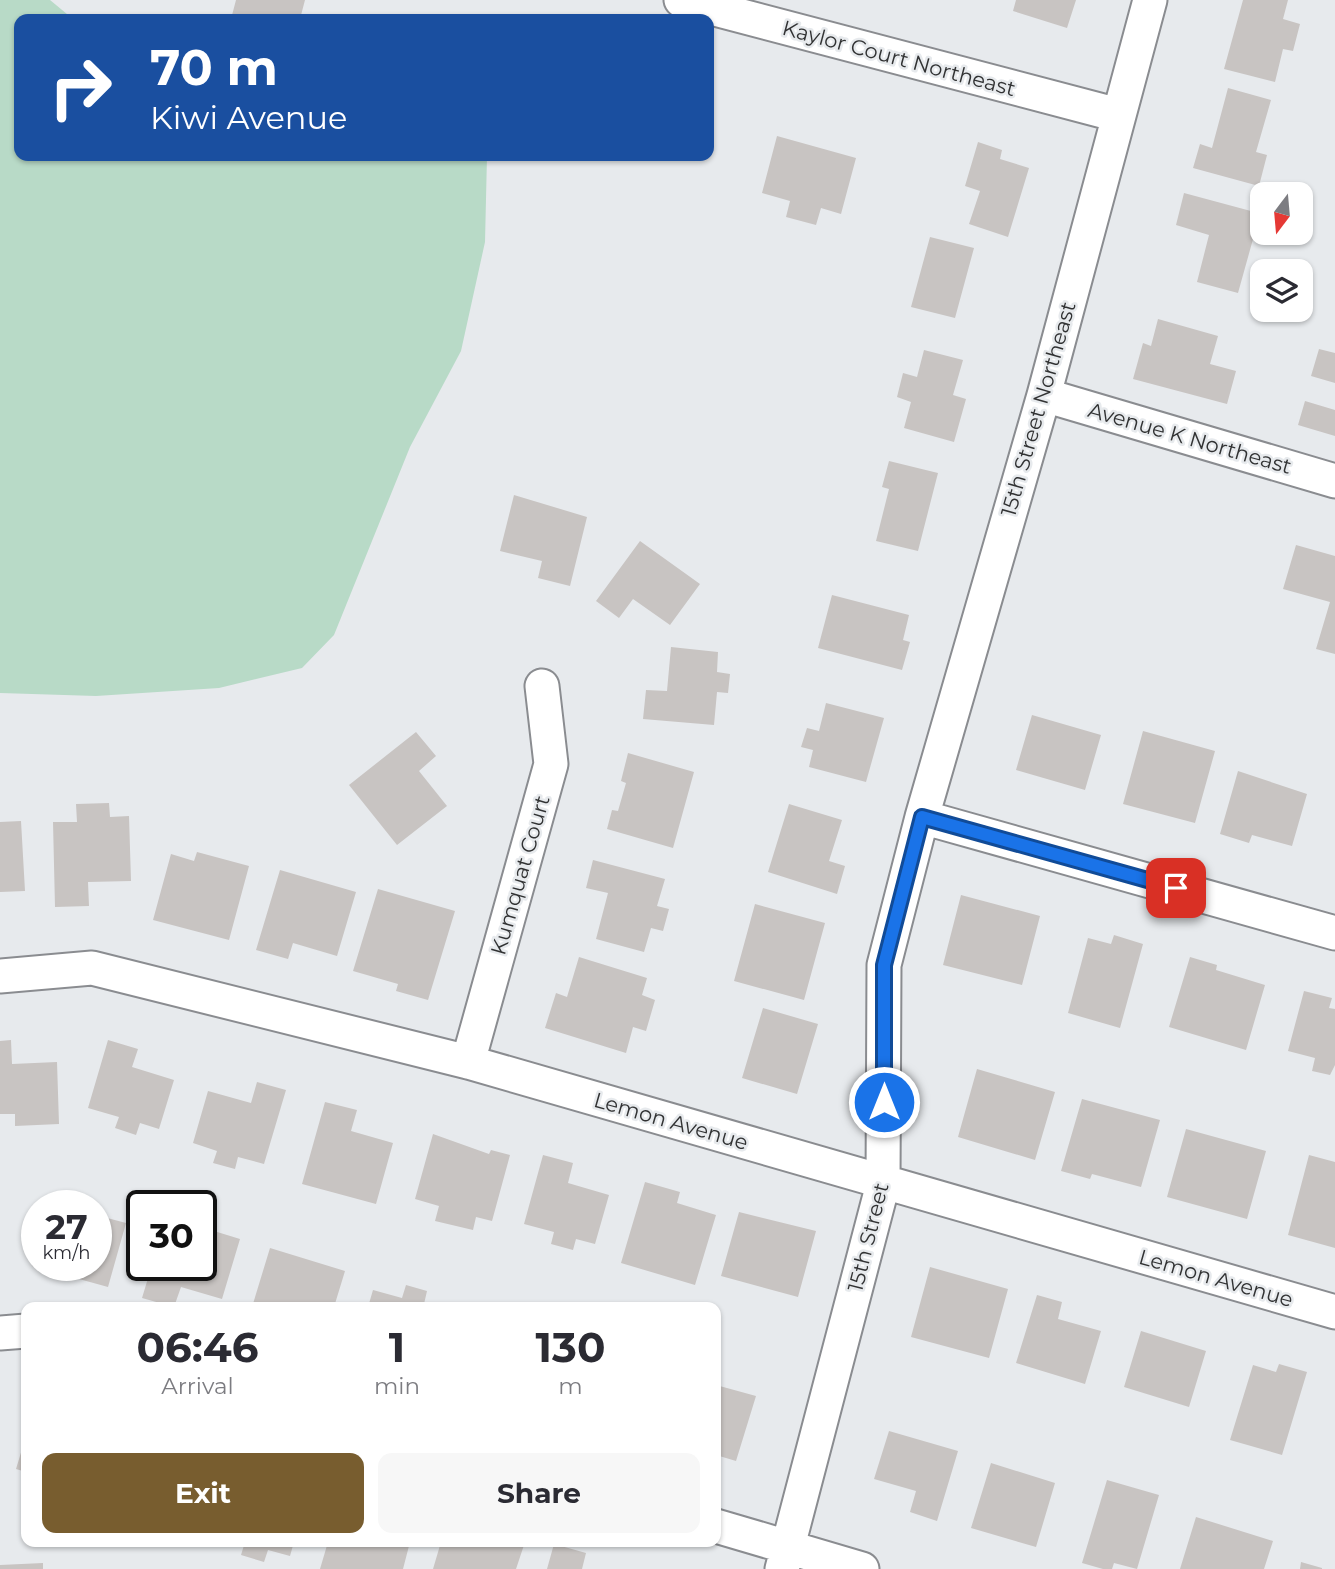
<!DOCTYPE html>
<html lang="en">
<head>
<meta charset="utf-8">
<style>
	body { margin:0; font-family:Montserrat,sans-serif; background:#f7f7f7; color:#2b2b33; height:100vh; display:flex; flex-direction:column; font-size:26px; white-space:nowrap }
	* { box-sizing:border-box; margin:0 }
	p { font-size:23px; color:#7c7c81 }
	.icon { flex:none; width:38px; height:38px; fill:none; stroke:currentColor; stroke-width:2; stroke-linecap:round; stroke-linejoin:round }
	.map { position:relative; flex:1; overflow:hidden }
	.drawer { position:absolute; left:21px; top:1302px; width:700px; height:245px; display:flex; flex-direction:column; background:#fff; border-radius:14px; box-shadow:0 2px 5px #0004 }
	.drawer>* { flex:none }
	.top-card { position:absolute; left:14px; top:14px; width:700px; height:147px; border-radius:14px; box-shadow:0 2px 5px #0004; background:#1a4fa0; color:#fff; overflow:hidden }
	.needle { width:46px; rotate:196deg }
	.controls { position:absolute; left:1250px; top:182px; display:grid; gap:14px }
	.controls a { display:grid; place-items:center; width:63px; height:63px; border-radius:14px; background:#fff; box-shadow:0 2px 5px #0004; font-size:35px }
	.speed { position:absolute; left:21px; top:1190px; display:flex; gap:14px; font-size:35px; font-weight:700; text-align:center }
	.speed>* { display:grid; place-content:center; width:91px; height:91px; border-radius:50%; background:#fff; box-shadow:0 2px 5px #0004; line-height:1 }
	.speed small { font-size:18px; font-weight:400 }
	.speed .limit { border:4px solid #111; border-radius:10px; background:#fff; color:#111 }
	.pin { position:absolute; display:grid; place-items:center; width:60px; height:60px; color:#fff; margin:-30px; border-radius:14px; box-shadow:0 4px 10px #0006 }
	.me { position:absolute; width:77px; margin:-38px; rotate:0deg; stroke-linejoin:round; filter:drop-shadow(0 0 5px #0008) }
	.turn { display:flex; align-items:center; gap:24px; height:147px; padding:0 21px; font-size:32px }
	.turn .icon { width:91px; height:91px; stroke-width:2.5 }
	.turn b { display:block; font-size:49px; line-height:60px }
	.eta { display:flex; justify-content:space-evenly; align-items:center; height:119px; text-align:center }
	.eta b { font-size:42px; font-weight:700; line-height:49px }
	.cta { display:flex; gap:14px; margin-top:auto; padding:14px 21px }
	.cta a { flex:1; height:80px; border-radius:14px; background:#785d2f; color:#fff; font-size:28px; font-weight:700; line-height:80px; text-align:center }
	.cta a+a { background:#f7f7f7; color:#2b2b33 }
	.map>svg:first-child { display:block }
	.green { fill:#b8dac7 }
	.building { fill:#c8c4c2 }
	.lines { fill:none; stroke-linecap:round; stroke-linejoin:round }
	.minor-casing { stroke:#8a8c90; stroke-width:37 }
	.minor { stroke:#fff; stroke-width:33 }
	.route-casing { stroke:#114b97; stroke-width:18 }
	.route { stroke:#1a73e8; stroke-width:12 }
	.labels { text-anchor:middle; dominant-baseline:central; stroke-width:5; stroke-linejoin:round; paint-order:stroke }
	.street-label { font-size:21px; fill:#313233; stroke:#e7eaed }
</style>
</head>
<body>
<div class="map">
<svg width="1335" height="1569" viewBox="0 0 1335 1569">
	<rect width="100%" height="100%" fill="#e7eaed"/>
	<path class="green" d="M0,0H50L73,19H19V156H487L485,242L461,351L410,447L334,635L302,668L219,688L96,696L0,693Z"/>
	<path class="building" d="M236,0H305L300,19H231Z
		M1016,0H1076L1067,28L1013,11Z
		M1243,0H1288L1283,19L1300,24L1293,51L1283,49L1275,82L1224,69Z
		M1228,88L1271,100L1256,152L1267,155L1259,186L1193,168L1200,144L1212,148Z
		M777,136L856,158L841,214L821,208L816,225L786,217L790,201L762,193Z
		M978,142L1002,150L1000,159L1029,168L1008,237L969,224L980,191L965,186Z
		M1184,193L1262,214V233H1269L1268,236L1255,232L1238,293L1197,282L1209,235L1176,225Z
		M930,237L974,248L955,318L911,307Z
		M1158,319L1218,336L1210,364L1236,371L1227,404L1133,379L1143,343L1151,346Z
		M1319,349L1335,353V383L1311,376Z
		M924,350L963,360L953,395L966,399L954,442L904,428L911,402L897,397L903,373L917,377Z
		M1305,401L1335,410V436L1298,425Z
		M889,461L938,473L918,551L876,541L889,489L882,487Z
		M514,495L587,517L570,586L538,578L542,561L500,551Z
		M640,541L700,584L670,625L633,599L619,618L596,601Z
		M1296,545L1335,556V654L1316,649L1330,602L1283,589Z
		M832,595L909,615L903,640L910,642L902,670L818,648Z
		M671,647L718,652L717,672L730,674L728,693L717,692L714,725L643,719L646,690L667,691Z
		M826,703L884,718L866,782L809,767L813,750L801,747L807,728L819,731Z
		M1032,715L1101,735L1085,790L1016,770Z
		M1143,731L1215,751L1195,823L1123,804Z
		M416,732L436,756L419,771L447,806L397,845L349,785Z
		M628,753L694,772L673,848L607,829L612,810L618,811L626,783L621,781Z
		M1238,771L1307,794L1292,846L1252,835L1249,843L1220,834Z
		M109,803L110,817L129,816L131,881L88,882L89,906L55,907L53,822H77L76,804Z
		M789,804L842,820L829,861L845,866L837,894L768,872Z
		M21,821L25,891L0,892V822Z
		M197,852L249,866L229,940L153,920L171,854L194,861Z
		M593,860L665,879L657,906L669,909L663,931L651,928L644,952L596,939L608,893L586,888Z
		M280,870L356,892L337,956L293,943L288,959L256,950Z
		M378,889L455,911L428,1000L396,991L398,984L353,971Z
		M961,895L1040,916L1022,985L943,965Z
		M755,904L825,923L804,1000L734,981Z
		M1114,935L1143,944L1120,1028L1068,1013L1088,938L1111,944Z
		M579,957L647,978L642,995L655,1000L646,1031L633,1027L626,1053L545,1028L556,993L567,997Z
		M1190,957L1217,965L1216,970L1265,985L1246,1050L1169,1027Z
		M1304,991L1332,998L1329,1008L1335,1009V1065L1330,1075L1312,1071L1315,1058L1288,1051Z
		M763,1008L818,1024L797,1094L742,1078Z
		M11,1040L12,1064L57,1062L59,1124L15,1126V1114H0V1041Z
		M108,1040L138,1049L132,1067L174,1080L159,1129L140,1123L136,1135L115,1128L119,1117L88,1108Z
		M977,1069L1055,1092L1035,1160L958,1137Z
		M257,1082L286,1090L264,1164L238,1157L235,1169L213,1163L217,1151L193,1143L208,1091L251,1103Z
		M1082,1099L1160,1120L1141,1187L1092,1174L1090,1179L1061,1171Z
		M325,1102L357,1110L351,1131L393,1143L376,1204L302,1184Z
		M1186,1129L1266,1151L1247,1219L1167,1197Z
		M433,1134L489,1154L491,1150L510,1155L492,1221L476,1217L473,1230L435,1221L439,1206L415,1199Z
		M543,1155L573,1163L568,1183L609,1195L595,1244L576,1239L573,1250L551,1244L554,1232L524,1224Z
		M1309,1155L1335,1162V1248L1288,1235Z
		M645,1182L680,1192L677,1203L716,1215L695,1285L621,1263Z
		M739,1212L816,1231L798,1297L721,1276Z
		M96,1215L126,1223L108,1287L32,1266L36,1252L37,1265H96Z
		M201,1227L240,1239L222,1299L181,1287L174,1307L142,1298L152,1265H201Z
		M270,1248L345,1271L334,1307H252Z
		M930,1267L1008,1289L989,1358L911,1337Z
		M406,1285L427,1291L424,1304L432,1307H368L373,1290L402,1298Z
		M1037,1295L1062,1302L1058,1319L1101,1331L1085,1384L1016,1363Z
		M1141,1331L1206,1351L1189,1407L1124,1387Z
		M1279,1364L1307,1372L1282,1455L1230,1440L1253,1365L1276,1372Z
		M716,1385L756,1396L736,1461L716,1455Z
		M889,1431L958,1451L937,1521L910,1512L916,1491L874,1479Z
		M26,1436V1472L16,1469Z
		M991,1463L1055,1483L1036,1547L971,1528Z
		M1107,1480L1159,1495L1137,1569L1114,1563L1112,1569H1103L1082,1563Z
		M1196,1517L1273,1541L1264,1569H1180Z
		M245,1542H294L290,1556L268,1550L264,1562L241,1555Z
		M328,1542H410L403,1569H320Z
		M441,1542H525L516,1569H433Z
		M554,1544L586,1553L582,1569H547Z
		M1301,1562L1322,1568V1569H1300Z
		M43,1563V1569H0V1565Z"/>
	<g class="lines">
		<g class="minor-casing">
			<path id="minor" d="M681,0L1118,115
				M1044,395L1335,481
				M922,817L1335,933
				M0,976L92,968L468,1062L1335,1312
				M468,1062L551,764L542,686
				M0,1333L26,1331
				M716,1526L862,1569
				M782,1569L883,1184L884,965L922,817L1044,395L1150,0"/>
		</g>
		<use href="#minor" class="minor"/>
	</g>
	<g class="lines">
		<g class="route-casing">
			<path id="route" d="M884,1102V965L922,817L1176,888"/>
		</g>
		<use href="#route" class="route"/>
	</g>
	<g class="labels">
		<g class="street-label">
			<text transform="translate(899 58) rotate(15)">Kaylor Court Northeast</text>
			<text transform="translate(1038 409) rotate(-74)">15th Street Northeast</text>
			<text transform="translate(1190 438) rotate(16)">Avenue K Northeast</text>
			<text transform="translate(520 875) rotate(-74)">Kumquat Court</text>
			<text transform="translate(671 1121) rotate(16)">Lemon Avenue</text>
			<text transform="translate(868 1237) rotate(-76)">15th Street</text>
			<text transform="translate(1216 1278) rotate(16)">Lemon Avenue</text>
		</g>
	</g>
</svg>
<div class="controls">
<a><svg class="needle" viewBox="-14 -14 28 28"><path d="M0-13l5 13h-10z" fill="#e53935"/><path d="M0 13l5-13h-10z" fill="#7c7c81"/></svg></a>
<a><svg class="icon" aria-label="layers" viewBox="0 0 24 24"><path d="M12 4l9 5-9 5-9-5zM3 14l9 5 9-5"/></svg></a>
</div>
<div class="speed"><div>27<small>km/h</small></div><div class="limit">30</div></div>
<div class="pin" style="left:1176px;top:888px;background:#d93025"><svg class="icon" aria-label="arrive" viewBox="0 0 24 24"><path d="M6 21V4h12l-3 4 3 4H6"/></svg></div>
<svg class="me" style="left:884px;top:1102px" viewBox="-20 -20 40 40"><circle r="17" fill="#1a73e8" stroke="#fff" stroke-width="3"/><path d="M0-11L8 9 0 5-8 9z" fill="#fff"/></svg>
<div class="top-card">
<div class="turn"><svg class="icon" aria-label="right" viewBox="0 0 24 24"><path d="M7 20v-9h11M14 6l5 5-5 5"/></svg><div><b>70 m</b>Kiwi Avenue</div></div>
</div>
<section class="drawer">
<div class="eta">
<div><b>06:46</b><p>Arrival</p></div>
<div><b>1</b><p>min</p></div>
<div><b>130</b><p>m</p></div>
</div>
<div class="cta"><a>Exit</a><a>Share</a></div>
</section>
</div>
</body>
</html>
